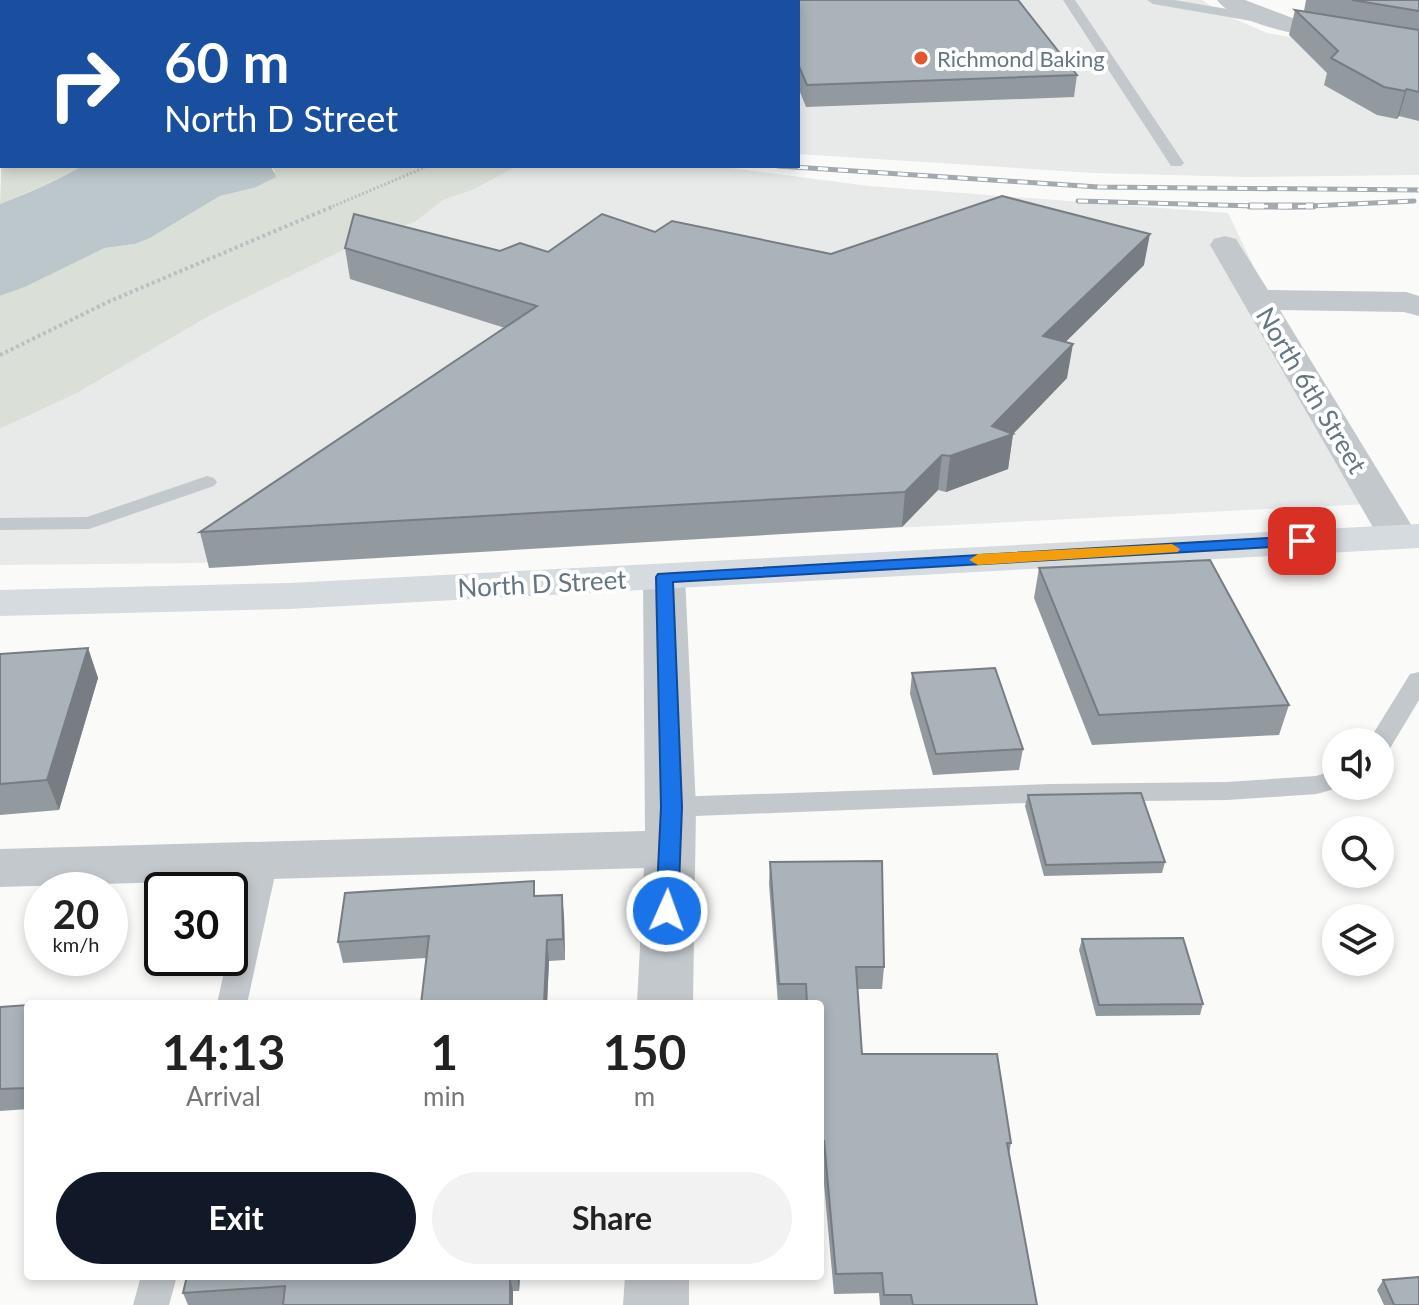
<!DOCTYPE html>
<html lang="en">
<head>
<meta charset="utf-8">
<style>
	body { margin:0; font-family:Lato,sans-serif; background:#f2f2f2; color:#222; height:100vh; display:flex; flex-direction:column; font-size:30px; white-space:nowrap }
	* { box-sizing:border-box; margin:0 }
	p { font-size:26px; color:#767676 }
	.icon { flex:none; width:44px; height:44px; fill:none; stroke:currentColor; stroke-width:2; stroke-linecap:round; stroke-linejoin:round }
	.map { position:relative; flex:1; overflow:hidden }
	.side { position:absolute; left:24px; top:1000px; width:800px; height:280px; display:flex; flex-direction:column; background:#fff; border-radius:8px; box-shadow:0 4px 12px #0003 }
	.side>* { flex:none }
	.banner { position:absolute; left:0px; top:0px; width:800px; height:168px; box-shadow:0 4px 12px #0003; background:#1a4fa0; color:#fff; overflow:hidden }
	.fabs { position:absolute; left:1322px; top:728px; display:grid; gap:16px }
	.fabs a { display:grid; place-items:center; width:72px; height:72px; border-radius:50%; background:#fff; box-shadow:0 4px 12px #0003; font-size:40px }
	.speed { position:absolute; left:24px; top:872px; display:flex; gap:16px; font-size:40px; font-weight:700; text-align:center }
	.speed>* { display:grid; place-content:center; width:104px; height:104px; border-radius:50%; background:#fff; box-shadow:0 4px 12px #0003; line-height:1 }
	.speed small { font-size:20px; font-weight:400 }
	.speed .limit { border:4px solid #111; border-radius:12px; background:#fff; color:#111 }
	.pin { position:absolute; display:grid; place-items:center; width:68px; height:68px; color:#fff; margin:-34px; border-radius:16px; box-shadow:0 4px 12px #0006 }
	.me { position:absolute; width:88px; margin:-44px; rotate:2deg; stroke-linejoin:round; filter:drop-shadow(0 0 6px #0008) }
	.turn { display:flex; align-items:center; gap:28px; height:168px; padding:0 32px; font-size:36px }
	.turn .icon { width:104px; height:104px; stroke-width:2.5 }
	.turn b { display:block; font-size:56px; line-height:68px }
	.eta { display:flex; justify-content:space-evenly; align-items:center; height:136px; text-align:center }
	.eta b { font-size:48px; font-weight:700; line-height:56px }
	.action { display:flex; gap:16px; margin-top:auto; padding:16px 32px }
	.action a { flex:1; height:92px; border-radius:48px; background:#111827; color:#fff; font-size:32px; font-weight:700; line-height:92px; text-align:center }
	.action a+a { background:#f2f2f2; color:#222 }
	.map>svg:first-child { display:block }
	.built { fill:#e8e9e9 }
	.green { fill:#dadfd7 }
	.water { fill:#bbc7cb }
	.lines { fill:none; stroke-linecap:round; stroke-linejoin:round }
	.river { fill:#bbc7cb; fill-rule:evenodd }
	.path-far1 { stroke:#bbbfc2; stroke-width:3; stroke-dasharray:2 2; stroke-linecap:butt }
	.path { stroke:#bbbfc2; stroke-width:4; stroke-dasharray:3 3; stroke-linecap:butt }
	.lane { fill:#c3c8cc; fill-rule:evenodd }
	.street { fill:#c3c8cc; fill-rule:evenodd }
	.secondary { fill:#d6dbdf; fill-rule:evenodd }
	.rail-far1-casing { stroke:#a2aab0; stroke-width:5 }
	.rail-casing { stroke:#a2aab0; stroke-width:7 }
	.rail-far1 { stroke:#fff; stroke-width:3; stroke-dasharray:10; stroke-linecap:butt }
	.rail { stroke:#fff; stroke-width:5; stroke-dasharray:14; stroke-linecap:butt }
	.wall { fill:#929a9f }
	.shaded-wall { fill:#777d82 }
	.building { fill:#aab3b9; stroke:#777d82; stroke-width:2 }
	.route { fill:#1a73e8; stroke:#114b97; stroke-width:2 }
	.slow { fill:#f59e0b }
	.poi-dot { fill:#e4572e; stroke:#fff; stroke-width:3 }
	.labels { text-anchor:middle; dominant-baseline:central; stroke-width:8; stroke-linejoin:round; paint-order:stroke }
	.far-poi-label { font-size:22px; fill:#657683; stroke:#fff; text-anchor:start }
	.street-label { font-size:26px; fill:#657683; stroke:#fff }
</style>
</head>
<body>
<div class="map">
<svg width="1419" height="1305" viewBox="0 0 1419 1305">
	<rect width="100%" height="100%" fill="#fafaf8"/>
	<path class="built" d="M721,0H1202L1221,13L1267,33L1419,60V175L1247,177L1094,173L798,154V2H717Z
		M517,166H717L869,186L1228,213L1368,504L197,563L0,565V429L77,393L211,315L368,238L415,222L443,200L475,189Z"/>
	<path class="green" d="M2,142V166H82C55,181 29,192 0,204Z
		M271,166H517L475,189L443,200L415,222L368,238L211,315L77,393L0,429V296L25,287L105,248L135,244L150,238L220,196L254,188L275,171Z"/>
	<path class="water" d="M82,166H271L276,177L254,188L220,196L150,238L135,244L105,248L25,287L0,296V204C30,192 54,182 82,166Z"/>
	<g class="lines">
		<path class="river" d="M233,0H280L281,2H234Z"/>
		<path class="path-far1" d="M329,208L428,166"/>
		<path class="path" d="M0,355L110,301L334,206"/>
		<path class="lane" d="M1063,0H1075L1184,163L1181,166H1171Z
			M1147,0H1174L1269,16L1275,20L1269,24L1153,4Z
			M207,476L214,478L217,482L214,486L89,529L0,530V518L87,517Z
			M1419,672V700L1389,750L1380,753V742H1368L1410,674Z
			M1336,770V786H1344L1317,794L1227,800L1051,802L671,817L662,814L658,807L662,800L671,797L1051,784L1227,782L1316,776Z
			M264,851L274,854L278,861L247,1004H217L227,958H230L250,861L254,854Z
			M141,1276H177L169,1305H133Z"/>
		<path class="street" d="M1217,0H1245L1298,20L1419,41V55C1376,47 1242,34 1217,0Z
			M2,119V135L0,136V120Z
			M1225,236L1236,239L1268,290L1406,292L1419,296V316L1404,312L1280,310L1418,536L1412,545L1398,548L1384,545L1378,536L1210,245L1214,239Z
			M664,564L679,568L685,577L696,807L693,1004H637L644,868L0,887V849L645,831L643,577L649,568Z
			M625,1276H689V1305H623Z"/>
		<path class="secondary" d="M289,0H315L288,2Z
			M1419,524V548L289,609L0,616V590L289,583Z"/>
		<g class="rail-far1-casing">
			<path id="rail-far1" d="M778,166L1098,187L1419,190
				M1078,201L1290,207L1414,201"/>
		</g>
		<g class="rail-casing">
			<path id="rail" d="M1250,206H1313"/>
		</g>
		<use href="#rail-far1" class="rail-far1"/>
		<use href="#rail" class="rail"/>
	</g>
	<path class="wall" d="M759,0H1018L1077,75L1074,97L806,107L798,87V2H759Z
		M1306,0H1419V121L1399,116L1397,119L1377,115L1324,85L1327,73L1289,35L1295,10L1304,11Z
		M655,232L831,254L1144,265L1065,342L1067,378L1013,434L1008,469L946,492L938,490L902,527L209,568L200,532L505,328L350,279L345,248L548,252Z
		M1039,568L1289,705L1279,735L1092,745L1034,598Z
		M88,648L98,678L59,810L0,815V654Z
		M912,673L1023,749L1019,770L933,775L910,694Z
		M1028,795L1165,862L1162,873L1044,876L1025,806Z
		M770,862L884,967L882,989H857L862,1054L1011,1143L1009,1154L1037,1305H880L879,1293L834,1294L822,1162H820V1004H778L769,884Z
		M536,896L564,916L565,960L549,961L547,1004H421L426,958L343,963L338,942Z
		M1082,939L1203,1004L1200,1015L1096,1016L1079,950Z
		M28,1005V1109L0,1111V1007Z
		M187,1276H520L519,1291H513V1305H188L183,1293Z
		M1383,1280L1419,1305H1384L1377,1290Z"/>
	<path class="shaded-wall" d="M1407,89L1399,116L1397,119L1405,91Z
		M1150,234L1144,265L1038,369L1043,336Z
		M1073,344L1067,378L1013,434L1008,469L946,492L950,456L992,426Z
		M942,455L938,490L902,527L905,492Z
		M88,648L98,678L59,810L47,780Z
		M562,895L564,916L565,960L563,939Z
		M547,940L549,961L547,1004H544Z
		M510,1276L513,1291V1305H510Z
		M517,1276H520L519,1291Z"/>
	<path class="building" d="M762,0H1018L1077,75L807,85L798,64V2H763Z
		M1352,0H1419V11Z
		M1295,10L1419,30V92L1407,89L1405,91L1384,87L1331,58L1338,51Z
		M1002,196L1150,234L1043,336L1073,344L992,426L1013,434L950,456L942,455L905,492L200,532L537,306L345,248L354,214L500,251L520,243L548,252L602,214L655,232L672,221L831,254Z
		M1210,560L1289,705L1099,715L1039,568Z
		M88,648L47,780L0,784V654Z
		M995,668L1023,749L936,754L912,673Z
		M1141,793L1165,862L1046,865L1028,795Z
		M882,861L884,967H856L862,1054H997L1011,1143H1007L1037,1305H913L911,1295H884L882,1273L836,1274L824,1141H820V1004H807L806,984H779L770,862Z
		M534,881V896L562,895L563,939L547,940L544,1004H421L429,936L338,942L345,893Z
		M1183,938L1203,1004L1099,1005L1082,939Z
		M28,1005L27,1088L0,1089V1007Z
		M187,1276H510V1305H283L285,1286L183,1293Z
		M1419,1277V1305H1394L1383,1280Z"/>
	<path class="route" d="M1302,536L1310,541L1308,545L673,582L682,807L678,911L675,917L667,919L659,917L656,911L661,807L656,577L658,574Z"/>
	<path class="slow" d="M1172,544L1180,549L1178,552L978,565L969,560L978,554Z"/>
	<circle class="poi-dot" cx="921" cy="58" r="8"/>
	<g class="labels">
		<g class="far-poi-label">
			<text x="937" y="58">Richmond Baking</text>
		</g>
		<g class="street-label">
			<text transform="translate(1312 390) rotate(59)">North 6th Street</text>
			<text transform="translate(542 583) rotate(-3)">North D Street</text>
		</g>
	</g>
</svg>
<div class="fabs">
<a><svg class="icon" aria-label="sound" viewBox="0 0 24 24"><path d="M4 9h4l5-4v14l-5-4H4zM17 9q2 3 0 6"/></svg></a>
<a><svg class="icon" aria-label="search" viewBox="0 0 24 24"><circle cx="10" cy="10" r="6"/><path d="M15 15l6 6"/></svg></a>
<a><svg class="icon" aria-label="layers" viewBox="0 0 24 24"><path d="M12 4l9 5-9 5-9-5zM3 14l9 5 9-5"/></svg></a>
</div>
<div class="speed"><div>20<small>km/h</small></div><div class="limit">30</div></div>
<div class="pin" style="left:1302px;top:541px;background:#d93025"><svg class="icon" aria-label="arrive" viewBox="0 0 24 24"><path d="M6 21V4h12l-3 4 3 4H6"/></svg></div>
<svg class="me" style="left:667px;top:911px" viewBox="-20 -20 40 40"><circle r="17" fill="#1a73e8" stroke="#fff" stroke-width="3"/><path d="M0-11L8 9 0 5-8 9z" fill="#fff"/></svg>
<div class="banner">
<div class="turn"><svg class="icon" aria-label="right" viewBox="0 0 24 24"><path d="M7 20v-9h11M14 6l5 5-5 5"/></svg><div><b>60 m</b>North D Street</div></div>
</div>
<section class="side">
<div class="eta">
<div><b>14:13</b><p>Arrival</p></div>
<div><b>1</b><p>min</p></div>
<div><b>150</b><p>m</p></div>
</div>
<div class="action"><a>Exit</a><a>Share</a></div>
</section>
</div>
</body>
</html>
